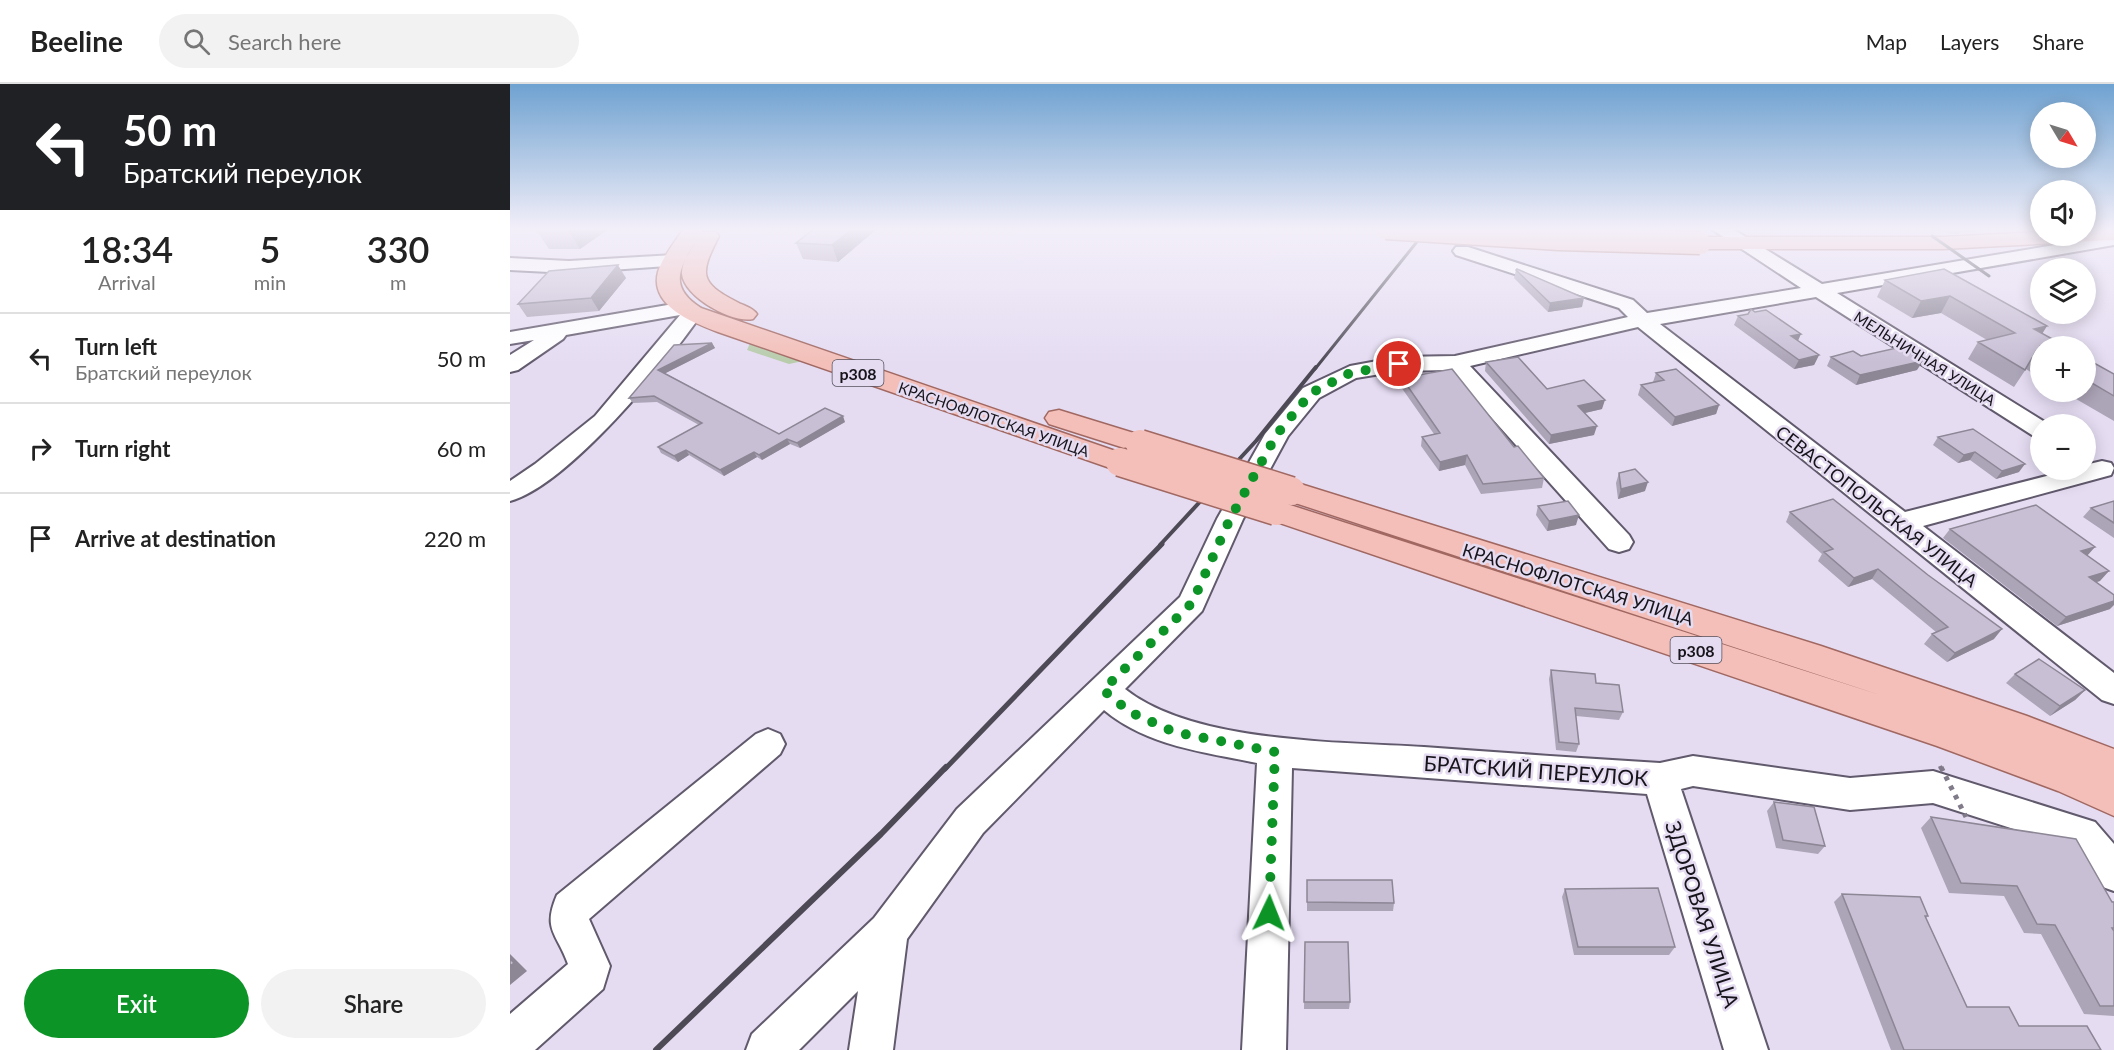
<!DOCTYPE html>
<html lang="en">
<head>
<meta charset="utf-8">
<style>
	body { margin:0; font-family:Lato,sans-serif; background:#f2f2f2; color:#222; height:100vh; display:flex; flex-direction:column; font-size:22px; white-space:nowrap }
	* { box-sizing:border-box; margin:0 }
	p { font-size:20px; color:#767676 }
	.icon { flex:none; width:33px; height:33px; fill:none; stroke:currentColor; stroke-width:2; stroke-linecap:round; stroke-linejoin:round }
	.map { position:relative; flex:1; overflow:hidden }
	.details { display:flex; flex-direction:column; background:#fff; width:510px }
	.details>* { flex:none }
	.banner { background:#202124; color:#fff; overflow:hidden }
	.needle { width:39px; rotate:128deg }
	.tools { position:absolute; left:1520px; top:18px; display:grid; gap:12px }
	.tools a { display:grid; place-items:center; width:66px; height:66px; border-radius:50%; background:#fff; box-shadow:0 3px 15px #0003; font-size:30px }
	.pin { position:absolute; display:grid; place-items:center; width:51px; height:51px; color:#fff; margin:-26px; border:3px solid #fff; border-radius:50%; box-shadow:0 2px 6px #0007 }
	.me { position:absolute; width:66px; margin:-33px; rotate:2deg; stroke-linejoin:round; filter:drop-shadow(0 0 4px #0008) }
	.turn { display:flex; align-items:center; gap:21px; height:126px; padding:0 24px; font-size:27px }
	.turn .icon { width:78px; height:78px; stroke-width:2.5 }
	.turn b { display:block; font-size:42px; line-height:51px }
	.eta { display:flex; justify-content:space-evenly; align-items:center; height:102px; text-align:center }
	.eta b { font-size:36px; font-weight:600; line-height:42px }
	.cta { display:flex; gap:12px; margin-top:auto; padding:12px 24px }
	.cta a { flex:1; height:69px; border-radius:36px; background:#0d9427; color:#fff; font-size:24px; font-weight:600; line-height:69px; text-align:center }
	.cta a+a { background:#f2f2f2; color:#222 }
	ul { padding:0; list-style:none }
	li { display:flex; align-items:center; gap:18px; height:90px; padding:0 24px; border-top:2px solid #e0e0e0 }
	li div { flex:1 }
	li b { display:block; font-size:22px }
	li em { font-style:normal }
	header { display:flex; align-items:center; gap:36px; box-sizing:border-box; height:84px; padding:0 30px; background:#fff; border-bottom:2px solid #e0e0e0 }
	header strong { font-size:28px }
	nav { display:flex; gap:33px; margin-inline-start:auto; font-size:21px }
	.search { width:420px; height:54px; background:#f2f2f2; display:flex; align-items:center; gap:15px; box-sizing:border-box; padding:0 21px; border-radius:33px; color:#767676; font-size:22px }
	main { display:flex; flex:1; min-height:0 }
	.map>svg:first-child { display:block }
	.built { fill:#ded2ef }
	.green { fill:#b8ccab }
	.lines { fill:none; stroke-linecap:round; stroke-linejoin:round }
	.minor-casing { stroke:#61596c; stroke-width:4 }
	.major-casing { stroke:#a16862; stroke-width:3 }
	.minor { fill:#fff; fill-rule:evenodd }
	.major { fill:#f3bfb8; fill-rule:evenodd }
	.rail-far3 { stroke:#4e4a55; stroke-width:3 }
	.rail-far2 { stroke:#4e4a55; stroke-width:4 }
	.rail-far1 { stroke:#4e4a55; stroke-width:5 }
	.rail { stroke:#4e4a55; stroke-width:6 }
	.major-bridge-far1-casing { stroke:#a16862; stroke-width:25; stroke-linecap:butt }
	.major-bridge-casing { stroke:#a16862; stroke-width:31; stroke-linecap:butt }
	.path-bridge-far1 { stroke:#807a89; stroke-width:4; stroke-dasharray:3 5; stroke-linecap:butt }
	.path-bridge { stroke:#807a89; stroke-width:5; stroke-dasharray:4.5 6; stroke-linecap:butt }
	.major-bridge-far1 { stroke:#f3bfb8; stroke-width:22 }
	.major-bridge { stroke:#f3bfb8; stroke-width:28 }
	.wall { fill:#aca4b7 }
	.shaded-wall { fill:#8c8695 }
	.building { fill:#c8bfd5; stroke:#8c8695; stroke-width:1.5 }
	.route { stroke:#0d9427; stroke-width:10; stroke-dasharray:0 18 }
	.labels { text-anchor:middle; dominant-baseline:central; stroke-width:5; stroke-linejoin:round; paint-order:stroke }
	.far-street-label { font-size:15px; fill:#17141b; stroke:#e5dcf2 }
	.shield { fill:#e5dcf2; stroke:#55505c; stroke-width:1.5 }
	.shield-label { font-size:16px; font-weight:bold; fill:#17141b }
	.street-label { font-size:18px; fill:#17141b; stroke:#e5dcf2 }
	.near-street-label { font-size:21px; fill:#17141b; stroke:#e5dcf2 }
</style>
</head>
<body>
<header>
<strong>Beeline</strong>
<div class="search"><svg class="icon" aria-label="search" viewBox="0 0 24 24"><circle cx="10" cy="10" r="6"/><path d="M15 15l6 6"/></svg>Search here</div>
<nav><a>Map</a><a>Layers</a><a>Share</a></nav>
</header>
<main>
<section class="details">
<div class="banner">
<div class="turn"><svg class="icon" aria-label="left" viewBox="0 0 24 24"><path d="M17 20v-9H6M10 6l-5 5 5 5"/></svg><div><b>50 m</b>Братский переулок</div></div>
</div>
<div class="eta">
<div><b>18:34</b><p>Arrival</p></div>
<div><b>5</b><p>min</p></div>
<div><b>330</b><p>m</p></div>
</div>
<ul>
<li><svg class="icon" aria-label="left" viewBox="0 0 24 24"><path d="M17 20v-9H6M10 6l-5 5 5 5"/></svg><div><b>Turn left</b><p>Братский переулок</p></div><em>50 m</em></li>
<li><svg class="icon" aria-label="right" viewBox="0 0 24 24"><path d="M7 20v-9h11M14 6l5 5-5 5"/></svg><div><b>Turn right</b></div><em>60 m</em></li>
<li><svg class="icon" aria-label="arrive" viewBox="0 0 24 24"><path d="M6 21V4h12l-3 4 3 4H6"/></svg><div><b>Arrive at destination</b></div><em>220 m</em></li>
</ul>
<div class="cta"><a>Exit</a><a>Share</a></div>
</section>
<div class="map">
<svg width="1604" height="966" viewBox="0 0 1604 966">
	<rect width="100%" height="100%" fill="#e5dcf2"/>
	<path class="built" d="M1199,144H1397L1420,156L1213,153Z"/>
	<path class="green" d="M241,257L298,276L279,280L237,266Z"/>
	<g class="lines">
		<g class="minor-casing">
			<path id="minor" d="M1200,144H1221L1312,200L1604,151V161L1327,209L1538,340H1530V353L1522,351L1306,213L1150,240L1395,428L1560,386H1575V381L1592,377L1601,379L1604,384L1601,391L1413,442L1604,589V620L1592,616L1128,243L960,282L1119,451L1123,458L1119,465L1109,468L1099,465L939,286L889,287L846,294L809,314L778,352L733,435L692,527L615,605C683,659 829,658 914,663C993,669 1071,674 1150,679L1183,672L1340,694L1423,687L1585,738L1604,760V807L1590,802L1560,763L1423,719L1340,726L1183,702L1171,705L1258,966H1214L1137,710L782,684L776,966H732L747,679C694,668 637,662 594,626L473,749L397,855L383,966H339L348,907L289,966H236L242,950L364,834L447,725L670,513L707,435L755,350L793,304L840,282L889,273L945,272L1118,233L1109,224L946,171L943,167L946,163H958L1123,216L1137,229L1291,204Z
				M164,171L171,173L173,177L171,181L59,189L0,186V174L59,177Z
				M175,218L190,224L193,228C159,278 57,402 0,417V397L25,380L85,332L170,231L56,251L53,255L8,286L0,288V271L24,256L0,260V248Z
				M258,645L270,650L275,660L270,670L79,835L100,882L93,905L25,966H0V930L58,880C47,849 32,846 47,811L246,650Z"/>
		</g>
		<g class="major-casing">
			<path id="major" d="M174,144H194L192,148H206L209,152C191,188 187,198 227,218C234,222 242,223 247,230L243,235C223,240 174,213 172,190C171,179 181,165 187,156C169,184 158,203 191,224L620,372L625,378L620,384L610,387L600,384L208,248C184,239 139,222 148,188C153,172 165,158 174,144Z
				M1604,144V156L1433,165H1190L1183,163L1180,159L1183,155L1190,153H1433L1530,148V152H1575V145Z
				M549,326L640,354L644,360L640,366L630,369L539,340L535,334L539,328Z
				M781,397L1311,562L1517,632L1604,665V732L1548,707L1427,662L755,434L751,427L755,420L766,417L777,420L1370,611L770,414L766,407L770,400Z"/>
		</g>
		<use href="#minor" class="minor"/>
		<use href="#major" class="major"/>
		<path class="rail-far3" d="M1422,152L1479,192
			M805,285L918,144"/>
		<path class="rail-far2" d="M650,461L746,357L806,283"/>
		<path class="rail-far1" d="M435,685L652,460"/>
		<path class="rail" d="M146,966L371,750L436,683"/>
		<g class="major-bridge-far1-casing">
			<path id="major-bridge-far1" d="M876,144L1049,155L1190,159"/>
		</g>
		<g class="major-bridge-casing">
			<path id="major-bridge" d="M630,360L781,407
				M610,378L766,427"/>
		</g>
		<path class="path-bridge-far1" d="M1430,682L1431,685"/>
		<path class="path-bridge" d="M1431,683L1456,733"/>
		<use href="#major-bridge-far1" class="major-bridge-far1"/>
		<use href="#major-bridge" class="major-bridge"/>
	</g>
	<path class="wall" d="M25,144H100L70,165H39Z
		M305,144H368L328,178L293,175L286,159Z
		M1415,144H1474L1466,145L1465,148L1451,147L1449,150H1443Z
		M1434,185L1532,250L1530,262V294L1516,285L1504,303L1458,275L1468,258L1477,256L1431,229L1402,234L1367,213L1375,196Z
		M1006,186L1072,223L1038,228L1004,194Z
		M116,194L89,227L17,233L8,220Z
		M1228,232L1288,257L1309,271L1304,281L1284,285L1224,241Z
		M202,259L205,264L155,289L269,350L335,338L290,364L280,360L252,376L247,373L214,392L179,371L168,378L151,369L148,363L189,341L147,318L123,319L119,314L164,261Z
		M1351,272L1407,286L1346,301L1317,282L1321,273Z
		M1575,274L1604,290V337L1554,308H1575Z
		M976,278L1037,305L1092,325L1075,329L1084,351L1039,360L975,287Z
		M1146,289L1209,321L1206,330L1162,342L1128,311L1131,301L1143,298Z
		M892,294L1004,363L1034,394L1032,404L971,410L955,381L929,387L911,362L912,353L924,350L891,303Z
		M1463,345L1509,388L1486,395L1460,376L1448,379L1423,361L1428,353Z
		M1109,389L1135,407L1108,415L1106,399Z
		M1604,417V454L1573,433L1581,424Z
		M1028,422L1066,441L1037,447L1026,431Z
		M1280,428L1484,555L1437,578L1414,560L1422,550L1426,548L1362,495L1338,503L1308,477L1312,470L1276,438Z
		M1440,445L1577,471L1590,497L1586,498L1600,525L1547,542L1433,454Z
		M1041,586L1086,599L1113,628L1109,636L1066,632L1069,660L1066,668L1046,666L1039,595Z
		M1505,590L1575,606L1565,616L1540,632L1496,599Z
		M1264,718L1315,762L1308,770L1266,764L1257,727Z
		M1421,733L1604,818V932L1574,930L1531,850L1514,849L1494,812L1439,809L1411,744Z
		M797,796L884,819L883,827H797Z
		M1055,805L1165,863L1159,871H1064L1052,813Z
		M1332,810L1418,832L1416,834L1457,923L1509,942L1591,966H1381L1324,818Z
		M795,858L840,918L839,925H794Z"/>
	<path class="shaded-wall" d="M57,144H100L70,165Z
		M343,144H368L328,178L322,161Z
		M108,181L116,194L89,227L81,214Z
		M1440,212L1431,229L1402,234L1411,217Z
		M1074,214L1072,223L1038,228L1040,219Z
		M1537,242L1526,260L1524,245Z
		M1291,250L1287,259L1281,252Z
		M202,259L205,264L152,291L148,286Z
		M1309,271L1304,281L1284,285L1289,276Z
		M1413,277L1407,286L1346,301L1350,291Z
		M1095,316L1092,325L1066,331L1068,322Z
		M1209,321L1206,330L1162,342L1165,333Z
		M333,332L335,338L290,364L287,359Z
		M1087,342L1084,351L1039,360L1041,351Z
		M277,355L280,360L252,376L249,371Z
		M176,366L179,371L168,378L164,372Z
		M244,368L247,373L214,392L210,386Z
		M1465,368L1460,376L1448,379L1454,371Z
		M957,371L955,381L929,387L930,378Z
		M1515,380L1509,388L1486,395L1492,387Z
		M1138,398L1135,407L1108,415L1111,405Z
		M1069,431L1066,441L1037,447L1039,437Z
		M1585,463L1577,472L1571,467Z
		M1368,485L1362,495L1338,503L1344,494Z
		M1599,487L1590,497L1570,503L1579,493Z
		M1604,517V521L1600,525L1547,542L1556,533Z
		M1492,545L1484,555L1437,578L1445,569Z
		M1575,606L1565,616L1540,632L1550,622Z
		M0,870L17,887L0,901Z"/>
	<path class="building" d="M305,144H343L322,161L286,159Z
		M108,181L81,214L8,220L39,187Z
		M1007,185L1074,214L1040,219L1006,186Z
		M1434,185L1537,242L1524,245L1555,262H1530V269L1526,267L1515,286L1468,258L1505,249L1440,212L1411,217L1375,196Z
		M1241,225L1245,228L1256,226L1291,250L1281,252L1309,271L1289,276L1228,232L1238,230Z
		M202,259L148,286L269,350L315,324L333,332L287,359L277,355L249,371L244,368L210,386L176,366L164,372L148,363L192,339L144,312L119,314L164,261Z
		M1391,263L1413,277L1350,291L1321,273L1343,267L1351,272Z
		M1008,273L1037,305L1074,296L1095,316L1068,322L1087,342L1041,351L976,278Z
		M1575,274L1604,290V312L1575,295Z
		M942,285L1004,363L1008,362L1034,394L973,400L957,371L930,378L912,353L930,349L892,294Z
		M1166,285L1209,321L1165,333L1131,301L1154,296L1146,289Z
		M1463,345L1515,380L1492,387L1465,368L1454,371L1428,353Z
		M1125,385L1138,398L1111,405L1109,389Z
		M1323,415L1418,491L1492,545L1445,569L1422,550L1438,543L1368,485L1344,494L1314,468L1323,465L1280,428Z
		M1058,417L1069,431L1039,437L1028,422Z
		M1604,417V439L1581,424Z
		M1526,421L1585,463L1571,467L1599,487L1579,493L1604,511V517L1556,533L1440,445Z
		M1529,575L1575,606L1550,622L1505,590Z
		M1041,586L1085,590L1086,599L1109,601L1113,628L1065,624L1069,660L1049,658Z
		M1264,718L1304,723L1315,762L1273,756Z
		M1421,733L1566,755L1602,818H1604V844H1602L1604,847V922H1590L1545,841L1527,840L1507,802L1451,799Z
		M797,796H882L884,819L797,818Z
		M1148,804L1165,863H1068L1055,805Z
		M1332,810L1410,813L1418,832H1415L1457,923H1499L1509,942H1577L1591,966H1394Z
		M795,858H838L840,918H794Z
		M0,875L4,879L0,882Z"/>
	<linearGradient id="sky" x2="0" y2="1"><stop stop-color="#6fa2d1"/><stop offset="0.52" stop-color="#f3eff9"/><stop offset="1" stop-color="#f3eff9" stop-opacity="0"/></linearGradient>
	<rect width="1604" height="279" fill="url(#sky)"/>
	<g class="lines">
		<path class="route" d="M759,829L765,668L664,648L620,628L593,606L682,519L720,435L767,350L801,309L840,289L889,280"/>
	</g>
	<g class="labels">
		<g class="far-street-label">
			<text transform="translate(1415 274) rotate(32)">МЕЛЬНИЧНАЯ УЛИЦА</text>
			<text transform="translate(484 335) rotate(19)">КРАСНОФЛОТСКАЯ УЛИЦА</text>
		</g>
		<g class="shield">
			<rect x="322.5" y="276" width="51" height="26" rx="4.5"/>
			<rect x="1160.5" y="553" width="51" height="26" rx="4.5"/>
		</g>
		<g class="shield-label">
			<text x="348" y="289">p308</text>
			<text x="1186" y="566">p308</text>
		</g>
		<g class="street-label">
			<text transform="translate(1367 422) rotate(38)">СЕВАСТОПОЛЬСКАЯ УЛИЦА</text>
			<text transform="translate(1068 500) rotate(17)">КРАСНОФЛОТСКАЯ УЛИЦА</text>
		</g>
		<g class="near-street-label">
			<text transform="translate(1026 686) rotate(4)">БРАТСКИЙ ПЕРЕУЛОК</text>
			<text transform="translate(1193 830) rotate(72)">ЗДОРОВАЯ УЛИЦА</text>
		</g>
	</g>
</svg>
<div class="tools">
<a><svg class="needle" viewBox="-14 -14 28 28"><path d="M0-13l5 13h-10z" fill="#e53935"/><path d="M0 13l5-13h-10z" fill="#767676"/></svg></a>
<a><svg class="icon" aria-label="sound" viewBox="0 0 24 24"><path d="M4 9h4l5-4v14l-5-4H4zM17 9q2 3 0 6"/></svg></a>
<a><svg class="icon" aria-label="layers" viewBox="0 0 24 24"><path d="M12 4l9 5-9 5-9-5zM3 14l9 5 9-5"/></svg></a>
<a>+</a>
<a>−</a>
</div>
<div class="pin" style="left:889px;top:280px;background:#d93025"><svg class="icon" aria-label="arrive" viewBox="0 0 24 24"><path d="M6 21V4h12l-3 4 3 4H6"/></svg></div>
<svg class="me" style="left:759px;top:829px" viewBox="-20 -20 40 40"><path d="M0-17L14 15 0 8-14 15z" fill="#0d9427" stroke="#fff" stroke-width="4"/></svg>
</div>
</main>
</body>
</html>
